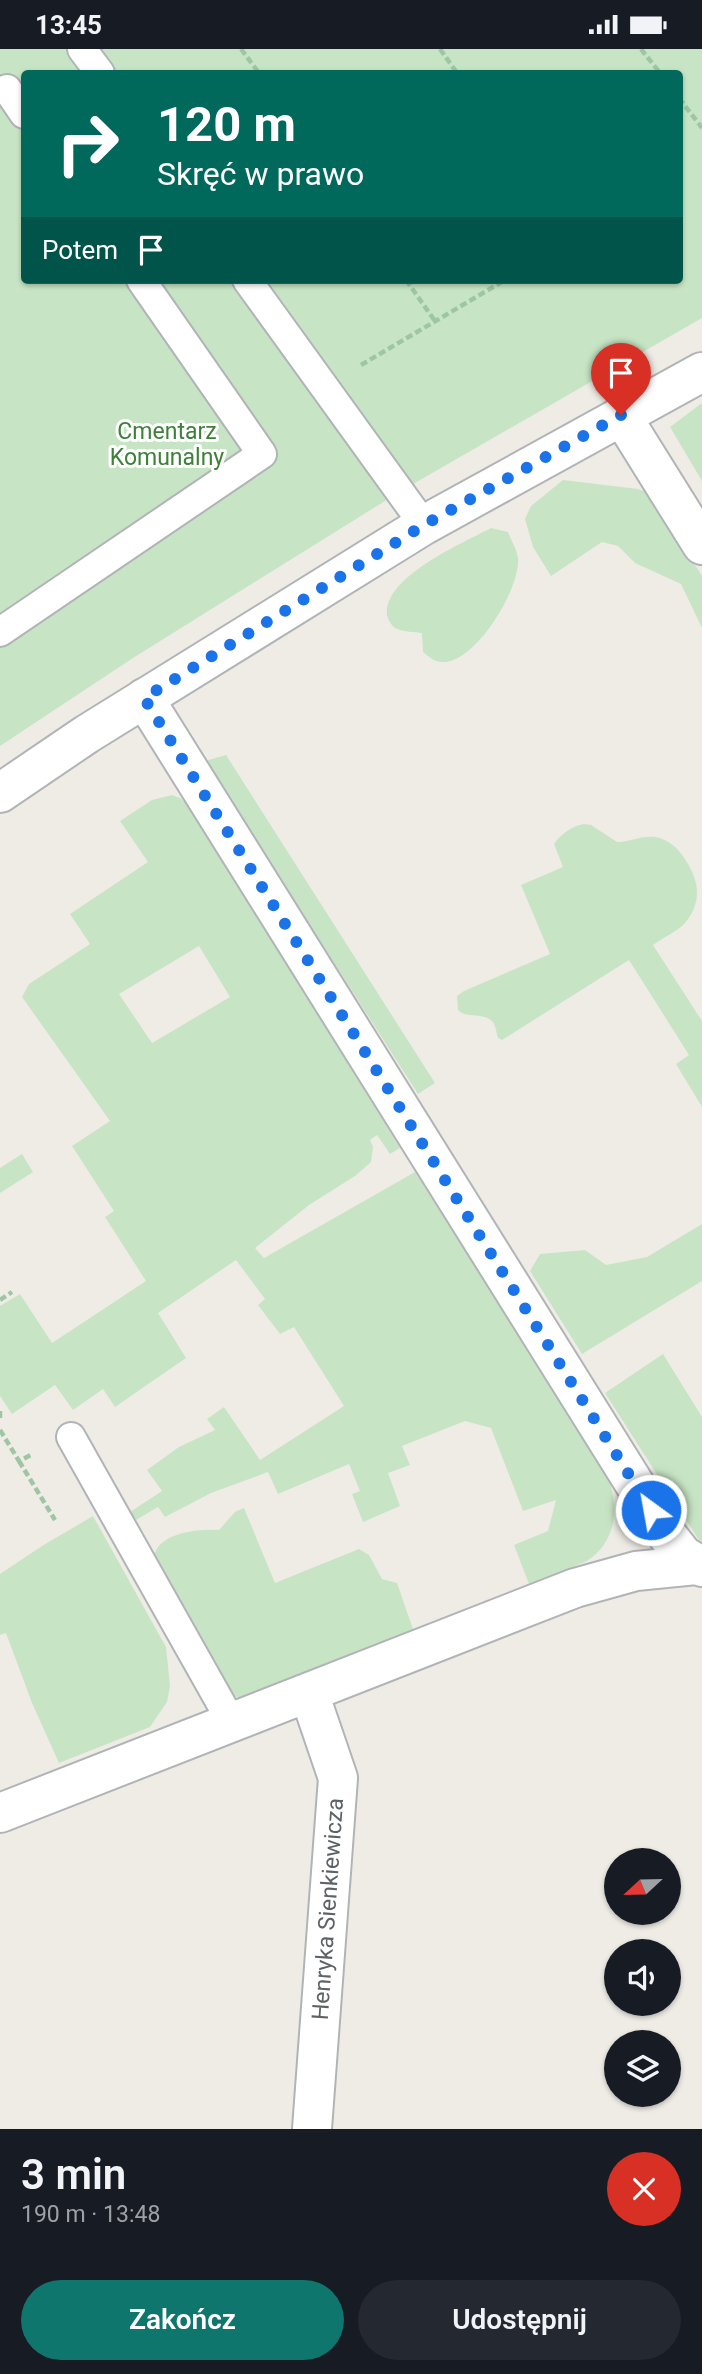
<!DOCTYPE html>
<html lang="pl">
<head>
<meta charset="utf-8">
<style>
	body { margin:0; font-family:Roboto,sans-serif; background:#242831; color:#f1f3f6; height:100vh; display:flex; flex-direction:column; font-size:26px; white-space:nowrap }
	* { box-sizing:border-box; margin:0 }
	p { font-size:23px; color:#9ea1a6 }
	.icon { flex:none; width:38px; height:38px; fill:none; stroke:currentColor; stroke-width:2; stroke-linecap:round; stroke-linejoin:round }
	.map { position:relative; height:2080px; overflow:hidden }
	.panel { display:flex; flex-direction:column; background:#171b24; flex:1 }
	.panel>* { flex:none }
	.hud { position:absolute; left:21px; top:21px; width:662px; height:214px; border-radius:7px; box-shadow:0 2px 5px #0004; background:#00695c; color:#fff; overflow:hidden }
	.needle { width:46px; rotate:248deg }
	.tools { position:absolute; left:604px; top:1799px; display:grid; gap:14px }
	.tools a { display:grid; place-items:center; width:77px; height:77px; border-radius:50%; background:#171b24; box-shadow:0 2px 5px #0004; font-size:35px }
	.pin { position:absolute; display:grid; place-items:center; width:60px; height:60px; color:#fff; margin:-72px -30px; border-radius:50% 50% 50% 0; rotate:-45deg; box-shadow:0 0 7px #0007 }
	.pin .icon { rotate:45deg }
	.me { position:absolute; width:77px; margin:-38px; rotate:328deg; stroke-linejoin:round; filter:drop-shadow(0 0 5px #0008) }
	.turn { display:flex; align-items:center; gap:24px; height:147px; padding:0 21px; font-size:32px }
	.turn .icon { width:91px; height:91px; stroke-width:2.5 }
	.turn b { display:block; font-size:49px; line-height:60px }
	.then { display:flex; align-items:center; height:66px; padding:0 21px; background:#0003; gap:14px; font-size:26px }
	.round { display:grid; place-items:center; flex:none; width:74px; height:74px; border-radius:37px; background:#242831 }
	.headline { display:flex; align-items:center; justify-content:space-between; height:119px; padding:0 21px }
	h1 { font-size:42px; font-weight:600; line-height:52px }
	.action { display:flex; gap:14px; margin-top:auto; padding:14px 21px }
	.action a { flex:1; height:80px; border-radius:42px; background:#0f766e; color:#fff; font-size:28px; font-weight:600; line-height:80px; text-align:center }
	.action a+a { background:#242831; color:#f1f3f6 }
	.status { display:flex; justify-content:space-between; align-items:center; height:49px; padding:0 35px; background:#171b24; direction:ltr }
	.status svg { height:19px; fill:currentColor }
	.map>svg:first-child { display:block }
	.green { fill:#c7e5c4; fill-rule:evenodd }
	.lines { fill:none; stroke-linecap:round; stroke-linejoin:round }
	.service-casing { stroke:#b1b4b7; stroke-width:32 }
	.minor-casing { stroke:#b1b4b7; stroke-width:42 }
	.path { stroke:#9ec6a5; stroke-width:4.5; stroke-dasharray:7 3.5; stroke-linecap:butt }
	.service { stroke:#fff; stroke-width:28 }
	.minor { stroke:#fff; stroke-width:38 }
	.route { stroke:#1a73e8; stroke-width:12; stroke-dasharray:0 21.6 }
	.labels { text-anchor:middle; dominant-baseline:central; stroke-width:6; stroke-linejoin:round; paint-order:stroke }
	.park-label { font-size:23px; fill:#3d8139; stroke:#fff }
	.street-label { font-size:23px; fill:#5d6265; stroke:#fff }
</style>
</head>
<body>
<div class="status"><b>13:45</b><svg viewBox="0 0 49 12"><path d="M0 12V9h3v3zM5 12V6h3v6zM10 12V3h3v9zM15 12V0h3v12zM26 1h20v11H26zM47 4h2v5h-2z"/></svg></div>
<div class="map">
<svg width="702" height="2080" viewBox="0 0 702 2080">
	<rect width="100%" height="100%" fill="#efece6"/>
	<path class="green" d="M0,0H702V269L401,442L133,609L0,697ZM24,24H679V231H24Z
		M702,354V432L670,378Z
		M563,431L638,440L646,443L653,449L702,527V579L681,535L635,514L618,497L602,493L551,527L533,498L525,470L531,457Z
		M491,479L508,483C511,491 517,501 518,509C521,539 475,615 442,613C434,613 428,607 423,603L422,584C415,583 402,583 395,579C391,576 388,571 387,566C383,528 463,494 491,479Z
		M226,706L435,1034L418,1045L205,712Z
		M172,746L180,749L188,756L400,1099L390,1105L377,1086L370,1091L373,1098L371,1113L355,1127L309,1156L255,1199L264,1209L415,1123L608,1429C620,1459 616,1493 587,1512L529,1535L514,1496L548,1482L556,1451L523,1462L491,1379L465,1372L402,1397L410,1416L388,1424L400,1457L363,1473L352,1445L360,1442L349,1415L278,1445L268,1423L211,1444L165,1468L158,1458L136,1471L130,1463L162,1442L147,1421L179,1398L215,1381L207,1370L224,1358L260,1411L344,1357L294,1278L280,1285L258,1256L265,1250L236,1211L158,1264L186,1309L115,1358L103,1340L73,1361L55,1336L12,1365L0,1347V1257L20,1245L52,1294L146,1232L105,1168L114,1162L72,1097L110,1072L22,948L29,935L90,895L70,865L148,813L120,772L152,751ZM199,897L230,948L152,994L119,945Z
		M584,775L591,776L617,793C629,793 642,786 655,788C668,790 678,799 685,810C700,833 702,853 685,874C677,883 662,889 653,896L702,972V1058L676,1015L689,1006L629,911L502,991L498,989C496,983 496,976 492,972C482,963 467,970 458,961L457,947L464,942L550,905L521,836L563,818L554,795C561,785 572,777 584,775Z
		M22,1105L33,1123L0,1144V1119Z
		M702,1175V1232L582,1305L530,1222L540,1205L585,1201L606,1216L647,1208Z
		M663,1305L702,1368V1496L605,1344Z
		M244,1459L275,1534L359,1500L369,1506L382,1530L397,1534L414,1583L248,1647L238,1648L230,1646L154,1508C158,1483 199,1480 219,1481L235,1463Z
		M93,1467L166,1598L170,1637L167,1653L150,1678L59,1714L32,1654L6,1584L0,1586V1525L42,1497Z"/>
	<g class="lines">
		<g class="service-casing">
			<path id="service" d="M82,0L100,24
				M7,40L24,65
				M247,231L424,476
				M0,583L262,405L141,231
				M71,1388L232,1674"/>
		</g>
		<g class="minor-casing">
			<path id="minor" d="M621,366L702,496
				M144,649L664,1482L683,1506L702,1518
				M0,744L87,685L424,476L702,323
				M309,1644L338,1729L312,2080
				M0,1764L575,1539L636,1522L696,1516"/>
		</g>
		<path class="path" d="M241,0L259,24
			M440,0L457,24
			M641,0L660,24
			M679,49L702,79
			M406,231L435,272
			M361,316L505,231
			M0,1251L12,1243
			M0,1362V1372
			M0,1381L19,1412L33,1405
			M19,1412L55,1471"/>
		<use href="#service" class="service"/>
		<use href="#minor" class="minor"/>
	</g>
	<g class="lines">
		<path class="route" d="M621,366L424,476L144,649L651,1461"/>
	</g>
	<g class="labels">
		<g class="park-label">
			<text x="167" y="382">Cmentarz<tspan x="167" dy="26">Komunalny</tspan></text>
		</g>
		<g class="street-label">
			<text transform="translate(328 1860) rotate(-86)">Henryka Sienkiewicza</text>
		</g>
	</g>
</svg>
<div class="tools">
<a><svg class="needle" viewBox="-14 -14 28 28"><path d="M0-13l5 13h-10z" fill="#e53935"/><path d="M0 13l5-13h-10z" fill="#9ea1a6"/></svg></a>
<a><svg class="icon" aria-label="sound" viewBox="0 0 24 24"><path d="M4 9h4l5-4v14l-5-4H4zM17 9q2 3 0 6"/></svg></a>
<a><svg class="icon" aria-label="layers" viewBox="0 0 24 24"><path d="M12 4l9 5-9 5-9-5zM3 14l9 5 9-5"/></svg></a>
</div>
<div class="pin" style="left:621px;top:366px;background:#d93025"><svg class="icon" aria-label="arrive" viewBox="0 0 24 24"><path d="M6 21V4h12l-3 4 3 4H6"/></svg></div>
<svg class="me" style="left:651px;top:1461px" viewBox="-20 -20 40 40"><circle r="17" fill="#1a73e8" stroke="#fff" stroke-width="3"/><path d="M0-11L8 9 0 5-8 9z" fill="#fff"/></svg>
<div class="hud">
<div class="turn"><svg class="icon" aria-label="right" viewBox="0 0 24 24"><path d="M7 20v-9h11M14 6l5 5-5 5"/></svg><div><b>120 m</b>Skręć w prawo</div></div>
<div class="then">Potem<svg class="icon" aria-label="arrive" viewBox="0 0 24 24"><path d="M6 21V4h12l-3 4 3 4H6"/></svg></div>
</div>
</div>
<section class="panel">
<div class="headline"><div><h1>3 min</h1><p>190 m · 13:48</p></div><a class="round" style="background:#d93025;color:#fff"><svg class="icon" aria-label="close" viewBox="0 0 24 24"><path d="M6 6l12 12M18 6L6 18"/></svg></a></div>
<div class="action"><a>Zakończ</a><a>Udostępnij</a></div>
</section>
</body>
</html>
